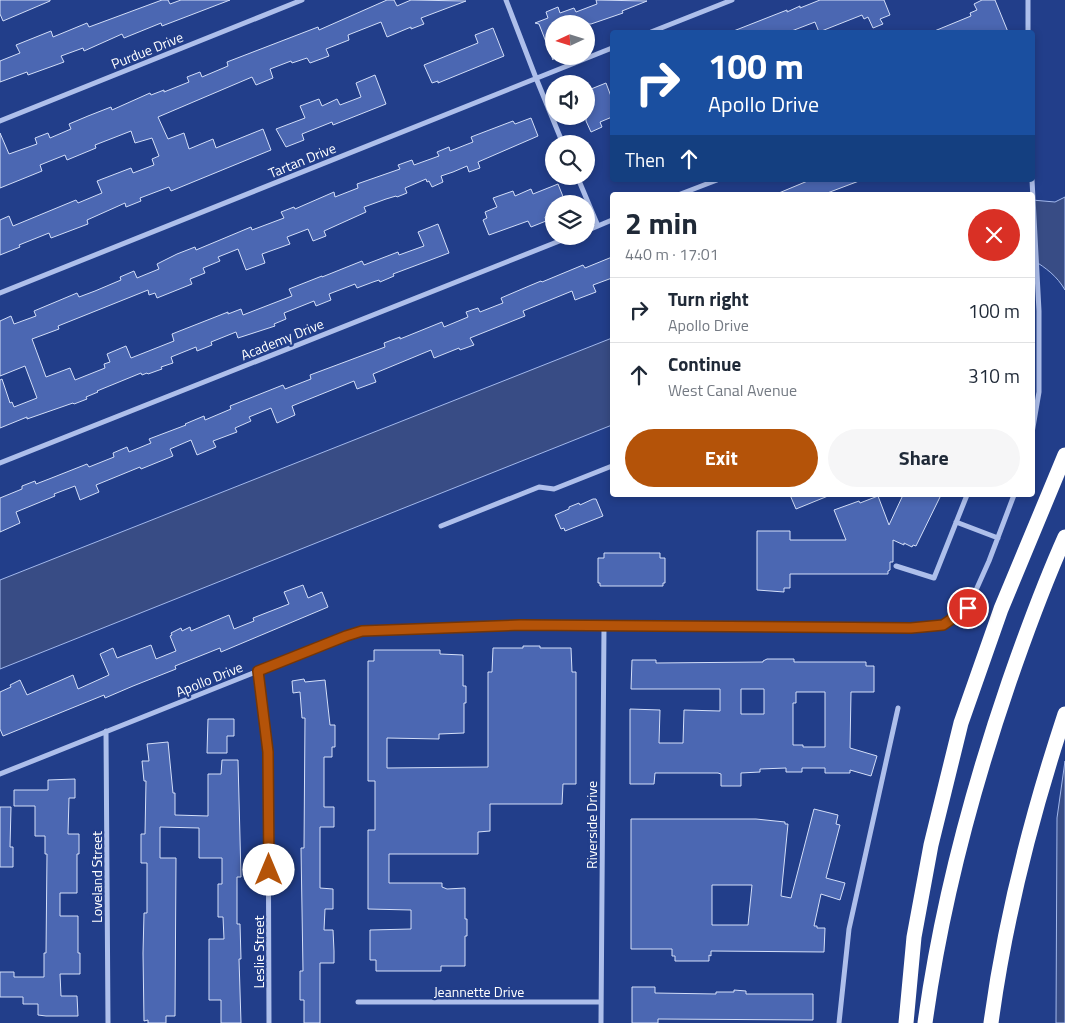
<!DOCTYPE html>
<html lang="en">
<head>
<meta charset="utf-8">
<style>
	body { margin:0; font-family:"Titillium Web",sans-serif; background:#f6f6f7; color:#1f2937; height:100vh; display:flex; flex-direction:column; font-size:19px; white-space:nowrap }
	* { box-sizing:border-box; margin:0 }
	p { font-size:16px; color:#747a83 }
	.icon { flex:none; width:28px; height:28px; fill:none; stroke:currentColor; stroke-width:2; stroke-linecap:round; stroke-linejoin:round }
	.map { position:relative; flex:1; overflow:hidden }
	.drawer { position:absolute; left:610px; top:192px; width:425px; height:305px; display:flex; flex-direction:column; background:#fff; border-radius:5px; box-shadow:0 2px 8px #0003 }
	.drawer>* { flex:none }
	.guide { position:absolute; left:610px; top:30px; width:425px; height:152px; border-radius:5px; box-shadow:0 2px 8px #0003; background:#1a4fa0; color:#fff; overflow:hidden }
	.needle { width:32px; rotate:266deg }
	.controls { position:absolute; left:545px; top:15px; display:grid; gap:10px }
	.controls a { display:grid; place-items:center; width:50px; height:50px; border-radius:50%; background:#fff; box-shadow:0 2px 8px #0003; font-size:25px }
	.pin { position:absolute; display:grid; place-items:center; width:42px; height:42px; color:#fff; margin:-21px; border:2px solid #fff; border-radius:50%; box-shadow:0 1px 5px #0007 }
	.me { position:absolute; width:55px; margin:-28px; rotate:0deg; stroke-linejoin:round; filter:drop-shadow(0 0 4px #0008) }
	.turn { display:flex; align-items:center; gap:18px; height:105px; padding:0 15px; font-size:22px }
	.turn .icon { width:65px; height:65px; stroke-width:2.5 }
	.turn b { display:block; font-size:35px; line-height:42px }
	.then { display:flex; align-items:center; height:48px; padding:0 15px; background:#0003; gap:10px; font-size:19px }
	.round { display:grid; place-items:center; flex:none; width:52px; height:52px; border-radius:26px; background:#f6f6f7 }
	.overview { display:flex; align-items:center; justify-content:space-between; height:85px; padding:0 15px }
	h1 { font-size:30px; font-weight:700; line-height:38px }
	.primary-button { display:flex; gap:10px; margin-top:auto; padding:10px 15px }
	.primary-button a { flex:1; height:58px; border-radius:30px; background:#b45309; color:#fff; font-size:20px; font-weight:700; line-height:58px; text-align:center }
	.primary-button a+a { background:#f6f6f7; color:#1f2937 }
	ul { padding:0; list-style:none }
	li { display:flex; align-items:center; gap:15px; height:65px; padding:0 15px; border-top:1px solid #e0e1e3 }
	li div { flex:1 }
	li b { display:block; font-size:19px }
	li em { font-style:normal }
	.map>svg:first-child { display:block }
	.water { fill:#384c85; stroke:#a2b8ec }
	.building { fill:#4b67b2; stroke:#d3def8; fill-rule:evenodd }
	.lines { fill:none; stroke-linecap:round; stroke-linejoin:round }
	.street { stroke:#aebfeb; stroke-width:5 }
	.highway { stroke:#fff; stroke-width:15 }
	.route-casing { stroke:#753606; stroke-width:12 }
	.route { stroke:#b45309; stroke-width:9 }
	.labels { text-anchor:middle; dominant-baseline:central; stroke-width:4.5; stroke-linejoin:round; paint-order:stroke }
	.street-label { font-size:14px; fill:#fff; stroke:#223e8a }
</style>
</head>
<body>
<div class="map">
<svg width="1065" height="1023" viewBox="0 0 1065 1023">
	<rect width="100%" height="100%" fill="#223e8a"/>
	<path class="water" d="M1065,197V290C1057,276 1046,268 1033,260L1032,200L1055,202Z
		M612,338V425L0,669V580Z
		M1065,761V1023H1056L1057,818Z"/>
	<path class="building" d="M0,0H50V1L3,21L0,14Z
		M162,0H168L170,4L181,0H230L162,26L161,23L124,38L122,34L84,51L83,48L61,56L64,62L28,75L27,72L0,82V61L20,53L16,45L51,31L53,37L87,23L89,27Z
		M387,0H394L397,6L411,0L466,1L421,18L424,24L411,29V27L387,37L381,22L348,35L349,40L326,49L329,56L310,63L307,58L292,63L291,61L270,69L273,78L256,85L252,77L158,117L168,139L184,133L189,149L213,139L216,148L263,129L271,150L171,191L169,187L140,198L141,201L126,207L125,203L87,220L88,224L51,238L49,233L19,245L20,247L0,255V220L9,216L13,226L76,200L78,203L102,193L97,181L131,168L133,173L154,165L152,159L159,156L152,138L135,143L131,131L95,145L96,148L67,160L65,155L40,165L42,171L0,188V133L9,154L37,144L35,138L48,133L50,138L71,129L69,124L88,116L111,107L112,110L150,93L151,95L164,90V92L189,82L187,77L200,72L202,77L228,66L227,62L318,27L319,30Z
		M596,0L647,1L622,11L623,13L591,24H554L553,60L539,24L535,23L548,18L546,12L558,7L560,13L574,8L576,12L597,4Z
		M820,0H884L890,15L880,19L883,24L873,28L868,17L864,19L862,15L819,32L815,22L789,32H731L787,10V12L800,6V8Z
		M982,0H995L1008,32H932L971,16L970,13L977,10L974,4Z
		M493,28L504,56L438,83V81L432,83L424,65L478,43L475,35Z
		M375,75L386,104L333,125L332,122L302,134L304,140L286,147L276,129L305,118L300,106L319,99L322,106L337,99L340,105L361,97L356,83Z
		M606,83L612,99V117L600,122L602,127L591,132L586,121V91Z
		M531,118L538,136L478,162L480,168L469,172L467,166L453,172L441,176L443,182L432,187L429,181L427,182L426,179L405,188L407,193L397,197L396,196L386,199L364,207L366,212L324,231L326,236L313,241L308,229L287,237L290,244L262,254L265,263L246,270L238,249L218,257L220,261L203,268L205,273L190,279L192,284L157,298L155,293L149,295L148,290L58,326L59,329L32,339L46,377L70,368L75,380L105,368L104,364L110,362L107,354L126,346L131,358L174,341L172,334L228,312V314L241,309L243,315L292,296L289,289L322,276V277L362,261L364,265L398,252L399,255L424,246L418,232L438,224L449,253L393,274L394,276L380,282L379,280L373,282L357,288L355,284L329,294L331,300L316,306L314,301L284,313L286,319L274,324L275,326L238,338L236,332L211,342L212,345L197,351L196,347L171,357L173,363L161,367L162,369L148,374L147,373L142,375L141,373L97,391L98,392L86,397L87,399L74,404L73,403L27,419V417L0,428V380L2,379L10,403L12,402L14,407L37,398L25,366L0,376V321L11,316L14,324L36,316L34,311L77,293L79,297L95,291L121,280L120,277L134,271L137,278L159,269L157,264L177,254L195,247L196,250L251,227L252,230L284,218L281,212L294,207L295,209L334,192L335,197L358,188L357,184L400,169L398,165L412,160L414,165L439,156L437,152L449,147L450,151L473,142L471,137L513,121L515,124Z
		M810,180H859V181L822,195H774Z
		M558,184L566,204H554V209L550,211L551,214L545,217L546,221L531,227L528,221L489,235L483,220L487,218L485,212L497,207L493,198L513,191L515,196L531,189L533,194Z
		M612,257V278L593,285L596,292L575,300L572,291L523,311L525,316L470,338L474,345L460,350L459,348L434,358L431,350L373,374L376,382L357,389L354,381L292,406L295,415L277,423L271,408L249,417L251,421L235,428L237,432L213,441L216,447L197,455L191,440L170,449L173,456L141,469L140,467L96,485L99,492L80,500L75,486L54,494L55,496L16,512L20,523L0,532V498L22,489V486L35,481L36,484L49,479L87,464L89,467L114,457L113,453L127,447L129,452L151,443L149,439L186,425L185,424L204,416L205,420L231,409L230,406L283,385L285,389L311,379L310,375L385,347L384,343L400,337V339L442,322L444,327L468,317L466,312L478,308L480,312L503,303L501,298L529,286L541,281L542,282L583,265L585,268Z
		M790,495H828V496L796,509Z
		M903,495H941L916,546L913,545L912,547L904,543V545L893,540V562H890V570L888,571V574H790V588H784V592L757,590V531H790V540H846L834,510L859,501L860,503L878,496L889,525Z
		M593,499H596L603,516L565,531L564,528L561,529L555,515L569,509V507L579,503L580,505Z
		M604,553H660V558H665V583H663V586H600V583H598V558H604Z
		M303,585L308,598L322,592L328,607L221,652L220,648L175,666L176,669L133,686L105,698L104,695L3,736L0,729V692L11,687L10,685L20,680L27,695L73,675L78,689L109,675L100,654L113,648L117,658L151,645L156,659L176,651L170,636L172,635L171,633L181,628L182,631L190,627L191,631L229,615L234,629L254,621L253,618L289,604L284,592Z
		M523,646H540V648H571L572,672H576V784H563L562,804H490V831L478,832V854H389V883H442V887L447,889L465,888V919H467V936H465V966H441V971H376V960H370V930L411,929V910L368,909V830H375V781H368V661H374V650H440V654L463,655V686H466V703H464V733L439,734V739L387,738V768L488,767V672H492L493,648H523Z
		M767,659H794V662H866V666H874V692H851L850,748L877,756L871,776L850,770V773H825V768H802V772H786V768L760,769V772L741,773V786H721V774L718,773H655L654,784H630V709L660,710L659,743H683L684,710L720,711V689H631L632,660H656V663L763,662V661ZM741,689H764V714H741ZM796,692H825V747H803V745H793V703H796Z
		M304,679L305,682L325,680L330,725H335V747H332V757H324V807H334V827H320V888L333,889V909H325L324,930H333L334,951V963H320V1023H304V1000H300V971H303L301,848H304L305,718H302L300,692L293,693L292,681Z
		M208,719H234V736H227V753H207Z
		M168,742L173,793H175V815L208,816V774H221L222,760H238L241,877H237V924H240L241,959H239L241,1023H221V1000H209V939H224L223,917H218V884H222V858H199V828L160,827V858H176L175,1016H166V1023H148V1020L144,1021L143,953L144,913H147V863H141V834H145L146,781H144L142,761H149L147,744Z
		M75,779V798H69L68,834H79V854H77V893H60V916H78V953H80V974H60L61,996H77L78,1016H46L38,1015V1004H23V997H0V972H14V977H44V953H46L47,854H45V836H35V806H14V790H48V780Z
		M0,807H11L10,847H13V867H0Z
		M814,809L838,815L836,824L840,825L826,878L845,883L840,900L821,894L814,926H817V928H825L824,952L711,951V956L709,955V961H675V956H672V949H631V819H756L785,822V824H788L781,896L791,898ZM712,885H752L748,925H712Z
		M632,987H655V993L716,994V992H734V990L746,991V994H813V1020L658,1019V1023H632Z"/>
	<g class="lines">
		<path class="street" d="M506,0L536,78L563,144
			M1028,0V32
			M651,32L732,0
			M0,121L302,0
			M577,176L598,226
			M1032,180L1039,311V392L1032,433
			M678,195L717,180
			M586,231L612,220
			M0,293L612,48
			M0,463L572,236
			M956,522L998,538
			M441,526L539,487L554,489L612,466
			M896,566L934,578L967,495
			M258,671L268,753L269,1023
			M106,731L108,1023
			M0,774L346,636L362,631L520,625L911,628L943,625L968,608L989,561L1014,495
			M358,1002H601
			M601,1023L604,627
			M839,1023L849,929L898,708"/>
		<path class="highway" d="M906,1023L914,937L931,845L961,723L1001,609L1065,455
			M925,1023C941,906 971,793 1009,682C1026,633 1044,584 1065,537
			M991,1023C1005,918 1032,814 1065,714"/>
	</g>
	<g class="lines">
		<g class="route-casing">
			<path id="route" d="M269,870L268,752L258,671L346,636L362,631L520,625L911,628L943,625L968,608"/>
		</g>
		<use href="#route" class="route"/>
	</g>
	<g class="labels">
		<g class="street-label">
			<text transform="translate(147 50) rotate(-22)">Purdue Drive</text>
			<text transform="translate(302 160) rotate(-22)">Tartan Drive</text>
			<text transform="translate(282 339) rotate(-22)">Academy Drive</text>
			<text transform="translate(209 679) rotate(-22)">Apollo Drive</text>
			<text transform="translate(591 825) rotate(-90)">Riverside Drive</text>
			<text transform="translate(96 877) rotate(-90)">Loveland Street</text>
			<text transform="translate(258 952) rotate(-90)">Leslie Street</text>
			<text x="479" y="991">Jeannette Drive</text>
		</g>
	</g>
</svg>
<div class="controls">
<a><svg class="needle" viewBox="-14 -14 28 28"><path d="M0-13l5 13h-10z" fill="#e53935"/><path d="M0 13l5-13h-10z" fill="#747a83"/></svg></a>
<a><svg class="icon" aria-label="sound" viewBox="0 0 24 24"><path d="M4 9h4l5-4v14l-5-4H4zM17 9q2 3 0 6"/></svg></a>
<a><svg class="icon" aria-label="search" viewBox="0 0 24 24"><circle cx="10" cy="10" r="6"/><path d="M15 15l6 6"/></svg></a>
<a><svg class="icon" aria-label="layers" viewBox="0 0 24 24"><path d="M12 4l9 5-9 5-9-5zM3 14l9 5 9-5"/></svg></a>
</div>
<div class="pin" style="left:968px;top:608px;background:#d93025"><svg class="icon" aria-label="arrive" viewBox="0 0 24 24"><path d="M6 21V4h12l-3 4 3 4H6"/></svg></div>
<svg class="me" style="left:269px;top:870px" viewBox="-20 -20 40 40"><circle r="19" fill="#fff"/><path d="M0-13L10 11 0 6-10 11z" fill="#b45309"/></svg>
<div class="guide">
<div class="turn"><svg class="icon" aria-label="right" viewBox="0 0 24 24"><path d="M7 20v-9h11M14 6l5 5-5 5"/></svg><div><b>100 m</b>Apollo Drive</div></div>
<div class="then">Then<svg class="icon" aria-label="ahead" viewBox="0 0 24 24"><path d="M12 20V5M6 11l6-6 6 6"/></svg></div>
</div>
<section class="drawer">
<div class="overview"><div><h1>2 min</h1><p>440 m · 17:01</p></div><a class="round" style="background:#d93025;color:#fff"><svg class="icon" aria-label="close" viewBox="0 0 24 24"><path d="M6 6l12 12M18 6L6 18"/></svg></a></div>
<ul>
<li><svg class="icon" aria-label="right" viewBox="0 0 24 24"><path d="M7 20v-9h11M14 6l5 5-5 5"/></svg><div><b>Turn right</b><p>Apollo Drive</p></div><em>100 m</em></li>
<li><svg class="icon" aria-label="ahead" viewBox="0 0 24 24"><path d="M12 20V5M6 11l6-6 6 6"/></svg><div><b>Continue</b><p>West Canal Avenue</p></div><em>310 m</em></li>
</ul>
<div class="primary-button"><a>Exit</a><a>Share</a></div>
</section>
</div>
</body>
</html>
